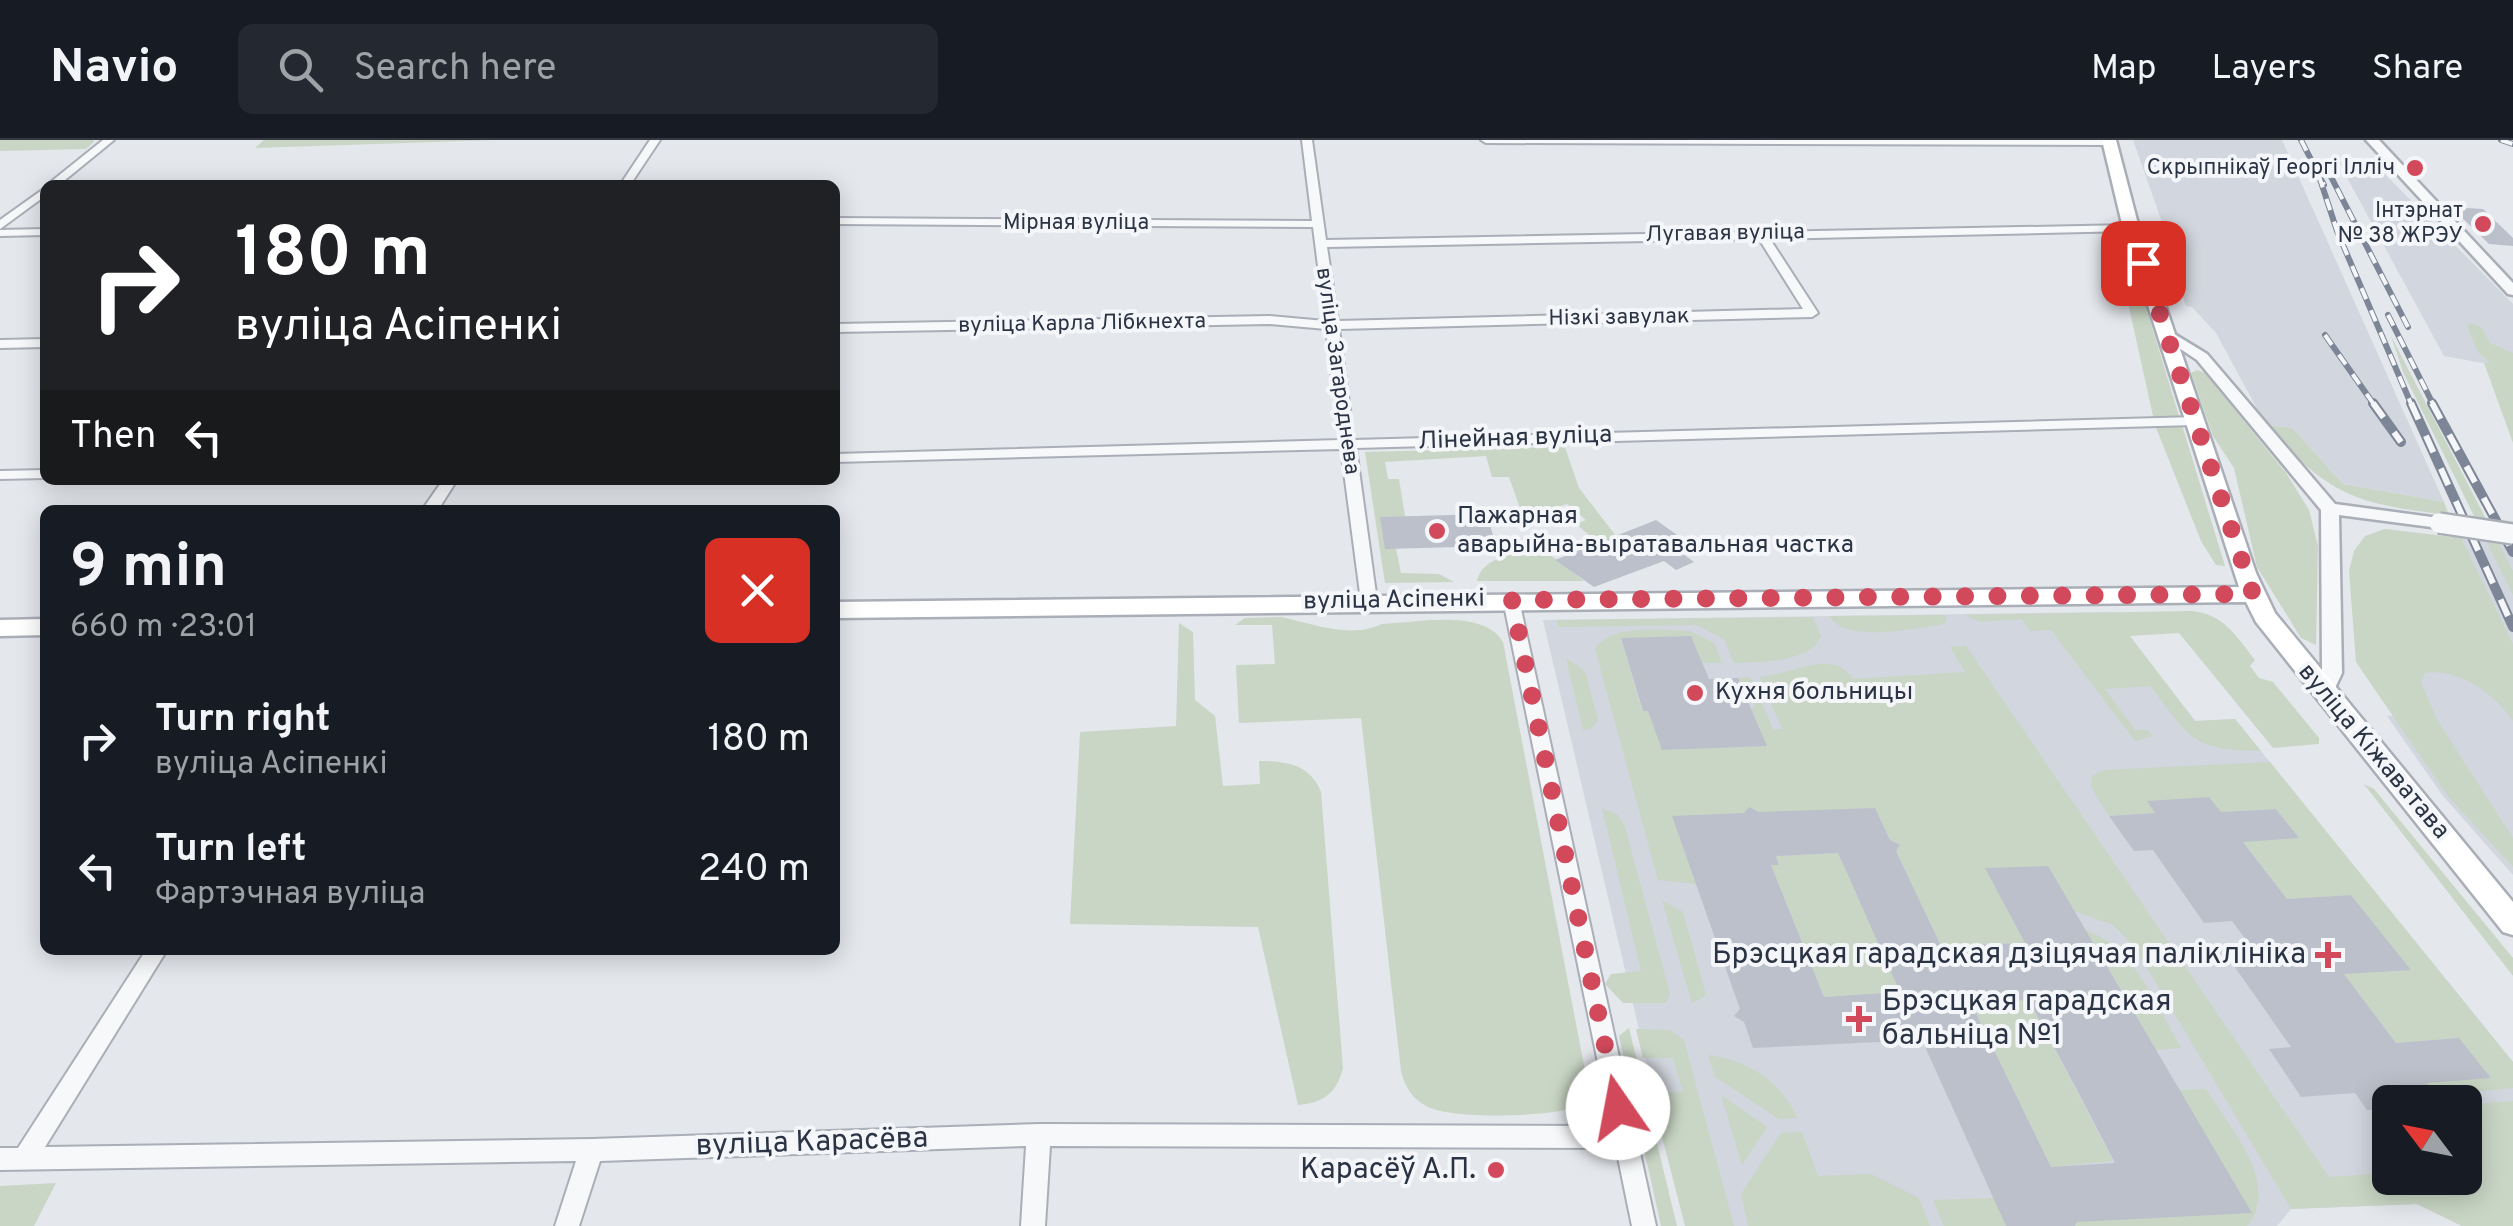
<!DOCTYPE html>
<html lang="en">
<head>
<meta charset="utf-8">
<style>
	body { margin:0; font-family:Overpass,sans-serif; background:#242831; color:#f1f3f6; height:100vh; display:flex; flex-direction:column; font-size:38px; white-space:nowrap }
	* { box-sizing:border-box; margin:0 }
	p { font-size:32px; color:#9ea1a6 }
	.icon { flex:none; width:55px; height:55px; fill:none; stroke:currentColor; stroke-width:2; stroke-linecap:round; stroke-linejoin:round }
	.map { position:relative; flex:1; overflow:hidden }
	.drawer { position:absolute; left:40px; top:365px; width:800px; height:450px; display:flex; flex-direction:column; background:#171b24; border-radius:15px; box-shadow:0 5px 25px #0003 }
	.drawer>* { flex:none }
	.banner { position:absolute; left:40px; top:40px; width:800px; height:305px; border-radius:15px; box-shadow:0 5px 25px #0003; background:#202124; color:#fff; overflow:hidden }
	.needle { width:65px; rotate:302deg }
	.fabs { position:absolute; left:2372px; top:945px; display:grid; gap:20px }
	.fabs a { display:grid; place-items:center; width:110px; height:110px; border-radius:15px; background:#171b24; box-shadow:0 5px 25px #0003; font-size:50px }
	.pin { position:absolute; display:grid; place-items:center; width:85px; height:85px; color:#fff; margin:-42px; border-radius:20px; box-shadow:0 5px 15px #0006 }
	.me { position:absolute; width:110px; margin:-55px; rotate:348deg; stroke-linejoin:round; filter:drop-shadow(0 0 8px #0008) }
	.turn { display:flex; align-items:center; gap:35px; height:210px; padding:0 30px; font-size:45px }
	.turn .icon { width:130px; height:130px; stroke-width:2.5 }
	.turn b { display:block; font-size:70px; line-height:85px }
	.then { display:flex; align-items:center; height:95px; padding:0 30px; background:#0003; gap:20px; font-size:38px }
	.round { display:grid; place-items:center; flex:none; width:105px; height:105px; border-radius:15px; background:#242831 }
	.head { display:flex; align-items:center; justify-content:space-between; height:170px; padding:0 30px }
	h1 { font-size:60px; font-weight:700; line-height:75px }
	ul { padding:0; list-style:none }
	li { display:flex; align-items:center; gap:30px; height:130px; padding:0 30px }
	li div { flex:1 }
	li b { display:block; font-size:38px }
	li em { font-style:normal }
	header { display:flex; align-items:center; gap:60px; box-sizing:border-box; height:140px; padding:0 50px; background:#171b24; border-bottom:2px solid #363941 }
	header strong { font-size:48px }
	nav { display:flex; gap:55px; margin-inline-start:auto; font-size:35px }
	.search { width:700px; height:90px; background:#242831; display:flex; align-items:center; gap:25px; box-sizing:border-box; padding:0 35px; border-radius:15px; color:#9ea1a6; font-size:38px }
	.map>svg:first-child { display:block }
	.built { fill:#d2d6de; fill-rule:evenodd }
	.green { fill:#c9d6c5 }
	.building { fill:#bbc0ca; fill-rule:evenodd }
	.lines { fill:none; stroke-linecap:round; stroke-linejoin:round }
	.minor-casing { stroke:#a9aeb7; stroke-width:4 }
	.tertiary-casing { stroke:#a9aeb7; stroke-width:5 }
	.secondary-casing { stroke:#a9aeb7; stroke-width:5 }
	.minor { fill:#f7f8fa; fill-rule:evenodd }
	.tertiary { fill:#f7f8fa; fill-rule:evenodd }
	.secondary { fill:#fff; fill-rule:evenodd }
	.rail-far1-casing { stroke:#7d8696; stroke-width:6 }
	.rail-casing { stroke:#7d8696; stroke-width:10 }
	.rail-far1 { stroke:#f4f6f9; stroke-width:4; stroke-dasharray:12; stroke-linecap:butt }
	.rail { stroke:#f4f6f9; stroke-width:6; stroke-dasharray:18; stroke-linecap:butt }
	.tertiary-bridge-casing { stroke:#a9aeb7; stroke-width:24; stroke-linecap:butt }
	.tertiary-bridge { stroke:#f7f8fa; stroke-width:19 }
	.route { stroke:#d1495b; stroke-width:18; stroke-dasharray:0 32.4 }
	.poi-dot { fill:#d1495b; stroke:#f4f6f9; stroke-width:4 }
	.labels { text-anchor:middle; dominant-baseline:central; stroke-width:8; stroke-linejoin:round; paint-order:stroke }
	.far-poi-label { font-size:22px; fill:#2b3445; stroke:#f4f6f9; text-anchor:end }
	.far-street-label { font-size:22px; fill:#2b3445; stroke:#f4f6f9 }
	.street-label { font-size:25px; fill:#2b3445; stroke:#f4f6f9 }
	.poi-label { font-size:25px; fill:#2b3445; stroke:#f4f6f9; text-anchor:start }
	.near-poi-label { font-size:30px; fill:#2b3445; stroke:#f4f6f9; text-anchor:end }
	.near-street-label { font-size:30px; fill:#2b3445; stroke:#f4f6f9 }
</style>
</head>
<body>
<header>
<strong>Navio</strong>
<div class="search"><svg class="icon" aria-label="search" viewBox="0 0 24 24"><circle cx="10" cy="10" r="6"/><path d="M15 15l6 6"/></svg>Search here</div>
<nav><a>Map</a><a>Layers</a><a>Share</a></nav>
</header>
<div class="map">
<svg width="2513" height="1086" viewBox="0 0 2513 1086">
	<rect width="100%" height="100%" fill="#e4e7ec"/>
	<path class="built" d="M2133,0H2282L2444,362L2343,344L2292,288L2266,285L2216,193L2192,167L2186,166L2170,119H2175Z
		M2338,21L2376,25L2513,164V221L2494,225L2444,216Z
		M2450,396L2513,405V536Z
		M2111,472L2195,581L2235,579L2513,922V1086H2462L2417,1064L2291,1069L2277,1086H1685L1543,480ZM2390,962H2465V1038H2390Z
		M2400,516L2513,539V735L2443,656L2387,576L2424,572Z"/>
	<path class="green" d="M0,0H93L94,2L86,9L0,11Z
		M264,0H495L255,8Z
		M2125,149L2141,151L2179,276H2153Z
		M2470,183L2481,187L2490,203L2513,213V303L2484,223H2490L2478,212L2467,186Z
		M2391,196L2513,431V455L2403,232Z
		M2197,230L2205,233L2286,333L2309,370L2318,406L2316,505L2301,498L2257,427L2234,328L2213,296L2191,233Z
		M2155,285H2182L2225,426L2216,425L2201,401Z
		M2266,285L2292,288L2343,344L2444,362L2449,375C2356,364 2330,357 2266,285Z
		M1565,307L1579,348L1616,396L1599,403L1576,384L1586,380L1567,364L1534,375L1521,371L1509,337H1492L1486,316L1385,322L1388,339H1399L1405,376L1396,408L1401,433L1439,434L1454,442L1385,443L1365,312Z
		M2385,389L2461,398L2513,504V581C2495,554 2458,527 2425,533L2421,542L2436,578L2513,698V727L2447,655L2356,522L2349,431L2354,411L2365,396Z
		M1541,408L1584,441H1477C1482,416 1519,413 1541,408Z
		M2191,471C2223,473 2237,497 2255,520L2250,526L2259,538L2273,542L2319,598V604L2273,608L2179,493L2130,496L2195,581L2235,579L2261,611C2190,610 2191,598 2150,546L2105,549L2135,590H2148L2153,596L2135,601L2051,490L2030,491L2022,479L1980,482L1965,475Z
		M1946,475V482L1940,485C1912,488 1847,504 1829,476Z
		M1281,477C1314,484 1350,499 1382,484C1415,483 1483,468 1503,502L1586,936L1578,962L1568,969C1541,977 1453,979 1428,967C1412,959 1405,947 1401,931L1361,578L1239,583L1236,525L1275,524L1272,485H1235L1245,478Z
		M1813,477L1821,497C1808,523 1760,522 1734,523L1724,499L1697,485L1558,487L1557,480Z
		M1179,483L1193,492L1195,560L1215,576L1223,646L1260,644L1259,621C1286,621 1310,624 1321,652L1343,928C1337,953 1323,963 1298,965L1258,787L1070,784L1080,592L1176,586Z
		M1690,491L1714,503L1722,523H1702L1691,496L1621,499L1642,571H1648L1663,610L1767,606L1751,568L1756,566L1738,538L1750,537L1773,589H1782L1760,537C1792,535 1832,507 1853,539L1965,532L1950,507L1966,506L2329,1037L2390,1033V1038H2465V965L2513,961V1086H2462L2417,1064L2291,1069L2134,806L2113,785L2074,771L2048,726L1986,728L2025,803L1941,806L1896,711L1900,705L1890,700L1874,668L1673,677L1696,744L1658,740L1595,509C1610,483 1663,490 1690,491Z
		M1566,518L1585,531L1598,580L1591,589L1583,590Z
		M2270,622L2513,922V948L2435,955L2426,943L2490,937L2459,898L2396,903L2344,834L2410,829L2351,755L2287,759L2243,701L2298,697L2276,669L2220,672L2148,661L2155,673L2109,676L2091,647L2092,636L2103,630Z
		M2364,644L2374,649L2513,818V836Z
		M1602,668L1618,675L1625,687L1670,854L1666,863H1623L1605,844L1611,834L1641,831Z
		M1838,713L1901,853L1824,857L1771,725L1779,724L1776,716Z
		M1662,760L1683,772L1706,855L1692,864Z
		M2074,787C2132,798 2154,862 2181,908L2156,910L2092,800L2056,801Z
		M2029,860L2113,1021L2051,1027L1971,863Z
		M1629,888L1677,1086H1661L1619,896Z
		M1636,889L1670,890L1684,900L1734,1086H1685L1651,954L1683,952L1673,918H1643Z
		M1708,915C1747,920 1782,941 1797,978L1779,979L1715,937Z
		M2206,949C2229,988 2282,1043 2247,1086H2075L2180,950Z
		M1721,955L1767,987L1742,1025Z
		M1802,992L1818,1036L1871,1034L1919,1058L1930,1086H1748L1741,1054L1781,993Z
		M56,1043L34,1086H0V1046Z
		M1994,1058L2025,1086H1944L1933,1060Z"/>
	<path class="building" d="M2451,67L2483,69L2513,98V106L2489,104Z
		M1487,374L1496,406L1385,409L1380,377Z
		M1656,380L1680,397L1672,406L1694,422L1676,430L1664,421L1594,447L1555,420Z
		M1691,496L1709,539L1738,538L1767,606L1662,610L1648,571H1643L1621,498Z
		M2209,657L2221,672L2276,669L2299,698L2243,702L2287,759L2351,755L2411,830L2344,834L2396,903L2459,898L2491,938L2427,943L2441,962H2390V968L2367,970L2355,953L2301,957L2269,909L2291,907L2232,823L2261,820L2232,781L2204,783L2153,710L2134,711L2109,676L2155,673L2147,661Z
		M1749,667L1759,672L1875,668L1890,700L1900,705L1896,711L1941,806L2025,803L1985,728L2048,726L2252,1073L2077,1082L2075,1086H2006L1922,900L1753,908L1744,882L1734,876L1740,869L1672,676L1744,673ZM1838,713L1843,724L1900,852L1824,857L1771,725H1779L1776,716ZM2029,860L2077,950L2115,1023L2051,1027L1971,863Z"/>
	<g class="lines">
		<g class="minor-casing">
			<path id="minor" d="M103,0H114L59,45H47Z
				M650,0H660L630,45H620Z
				M1302,0H1312L1326,100L1754,92L1760,89L1766,92L2131,85L2137,88L2131,91L1770,99L1818,173L1812,177L1339,189L1354,300L2195,277L2202,281L2195,285L1356,308L1377,461L1369,466L1361,461L1341,309L835,322V314L1340,300L1326,189L1269,184L835,192V184L1269,176L1325,181L1313,87L835,84V78L1312,81ZM1759,99L1803,169L1338,181L1327,107Z
				M1481,0H2113L2114,2L2109,5L1486,3Z
				M45,48V56L0,89V80Z
				M45,89V95L0,96V90Z
				M45,199V207L0,208V200Z
				M45,330V338L0,339V331Z
				M443,340H457L438,370H422Z
				M1511,455L1519,460L1656,1086H1632L1616,1008L1050,1006L1045,1086H1021L1026,1006L600,1021L579,1086H555L576,1021L0,1030V1008H18L146,810H167L45,1007L592,999L1039,984L1611,986L1503,460Z"/>
		</g>
		<g class="tertiary-casing">
			<path id="tertiary" d="M2366,0H2379L2513,143V155L2508,154Z
				M2166,189L2207,214L2335,364L2439,378L2448,383L2439,388L2339,375L2342,533L2335,548L2319,554L2309,547L2322,533L2321,370L2197,220L2161,196V190Z"/>
		</g>
		<g class="secondary-casing">
			<path id="secondary" d="M2102,0H2116L2139,88L2256,433L2275,473L2513,762V795L2503,792L2256,482L2246,462L835,478V462L2239,447L2123,88Z
				M45,479V495L0,496V480Z"/>
		</g>
		<use href="#minor" class="minor"/>
		<use href="#tertiary" class="tertiary"/>
		<use href="#secondary" class="secondary"/>
		<g class="rail-far1-casing">
			<path id="rail-far1" d="M2301,0L2324,45
				M2501,0L2513,4
				M2326,27L2408,187
				M2319,36L2337,91L2412,266
				M2388,175L2434,266
				M2325,195L2375,266"/>
		</g>
		<g class="rail-casing">
			<path id="rail" d="M2373,263L2401,302
				M2411,263L2513,487
				M2432,263L2513,412"/>
		</g>
		<use href="#rail-far1" class="rail-far1"/>
		<use href="#rail" class="rail"/>
		<g class="tertiary-bridge-casing">
			<path id="tertiary-bridge" d="M2439,383L2513,394"/>
		</g>
		<use href="#tertiary-bridge" class="tertiary-bridge"/>
	</g>
	<g class="lines">
		<path class="route" d="M1618,968L1512,460L2253,454L2143,123"/>
	</g>
	<g class="poi-dot">
		<circle cx="2415" cy="28" r="10"/>
		<circle cx="2483" cy="84" r="10"/>
		<circle cx="1437" cy="391" r="10"/>
		<circle cx="1695" cy="553" r="10"/>
		<path d="M2323 800h10v10h10v10h-10v10h-10v-10h-10v-10h10z"/>
		<path d="M1854 864h10v10h10v10h-10v10h-10v-10h-10v-10h10z"/>
		<circle cx="1496" cy="1030" r="10"/>
	</g>
	<g class="labels">
		<g class="far-poi-label">
			<text x="2395" y="28">Скрыпнікаў Георгі Ілліч</text>
			<text x="2463" y="71">Інтэрнат<tspan x="2463" dy="25">№ 38 ЖРЭУ</tspan></text>
		</g>
		<g class="far-street-label">
			<text x="1076" y="83">Мірная вуліца</text>
			<text transform="translate(1725 94) rotate(-1)">Лугавая вуліца</text>
			<text transform="translate(1619 178) rotate(-1)">Нізкі завулак</text>
			<text transform="translate(1082 184) rotate(-1)">вуліца Карла Лібкнехта</text>
			<text transform="translate(1337 231) rotate(82)">вуліца Загароднева</text>
		</g>
		<g class="street-label">
			<text transform="translate(1515 299) rotate(-2)">Лінейная вуліца</text>
			<text transform="translate(1394 461) rotate(-1)">вуліца Асіпенкі</text>
			<text transform="translate(2373 612) rotate(50)">вуліца Кіжаватава</text>
		</g>
		<g class="poi-label">
			<text x="1457" y="377">Пажарная<tspan x="1457" dy="29">аварыйна-выратавальная частка</tspan></text>
			<text x="1715" y="553">Кухня больницы</text>
		</g>
		<g class="near-poi-label">
			<text x="2306" y="815">Брэсцкая гарадская дзіцячая паліклініка</text>
			<text x="1882" y="862" text-anchor="start">Брэсцкая гарадская<tspan x="1882" dy="34">бальніца №1</tspan></text>
			<text x="1476" y="1030">Карасёў А.П.</text>
		</g>
		<g class="near-street-label">
			<text transform="translate(812 1003) rotate(-2)">вуліца Карасёва</text>
		</g>
	</g>
</svg>
<div class="fabs">
<a><svg class="needle" viewBox="-14 -14 28 28"><path d="M0-13l5 13h-10z" fill="#e53935"/><path d="M0 13l5-13h-10z" fill="#9ea1a6"/></svg></a>
</div>
<div class="pin" style="left:2143px;top:123px;background:#d93025"><svg class="icon" aria-label="arrive" viewBox="0 0 24 24"><path d="M6 21V4h12l-3 4 3 4H6"/></svg></div>
<svg class="me" style="left:1618px;top:968px" viewBox="-20 -20 40 40"><circle r="19" fill="#fff"/><path d="M0-13L10 11 0 6-10 11z" fill="#d1495b"/></svg>
<div class="banner">
<div class="turn"><svg class="icon" aria-label="right" viewBox="0 0 24 24"><path d="M7 20v-9h11M14 6l5 5-5 5"/></svg><div><b>180 m</b>вуліца Асіпенкі</div></div>
<div class="then">Then<svg class="icon" aria-label="left" viewBox="0 0 24 24"><path d="M17 20v-9H6M10 6l-5 5 5 5"/></svg></div>
</div>
<section class="drawer">
<div class="head"><div><h1>9 min</h1><p>660 m · 23:01</p></div><a class="round" style="background:#d93025;color:#fff"><svg class="icon" aria-label="close" viewBox="0 0 24 24"><path d="M6 6l12 12M18 6L6 18"/></svg></a></div>
<ul>
<li><svg class="icon" aria-label="right" viewBox="0 0 24 24"><path d="M7 20v-9h11M14 6l5 5-5 5"/></svg><div><b>Turn right</b><p>вуліца Асіпенкі</p></div><em>180 m</em></li>
<li><svg class="icon" aria-label="left" viewBox="0 0 24 24"><path d="M17 20v-9H6M10 6l-5 5 5 5"/></svg><div><b>Turn left</b><p>Фартэчная вуліца</p></div><em>240 m</em></li>
</ul>
</section>
</div>
</body>
</html>
